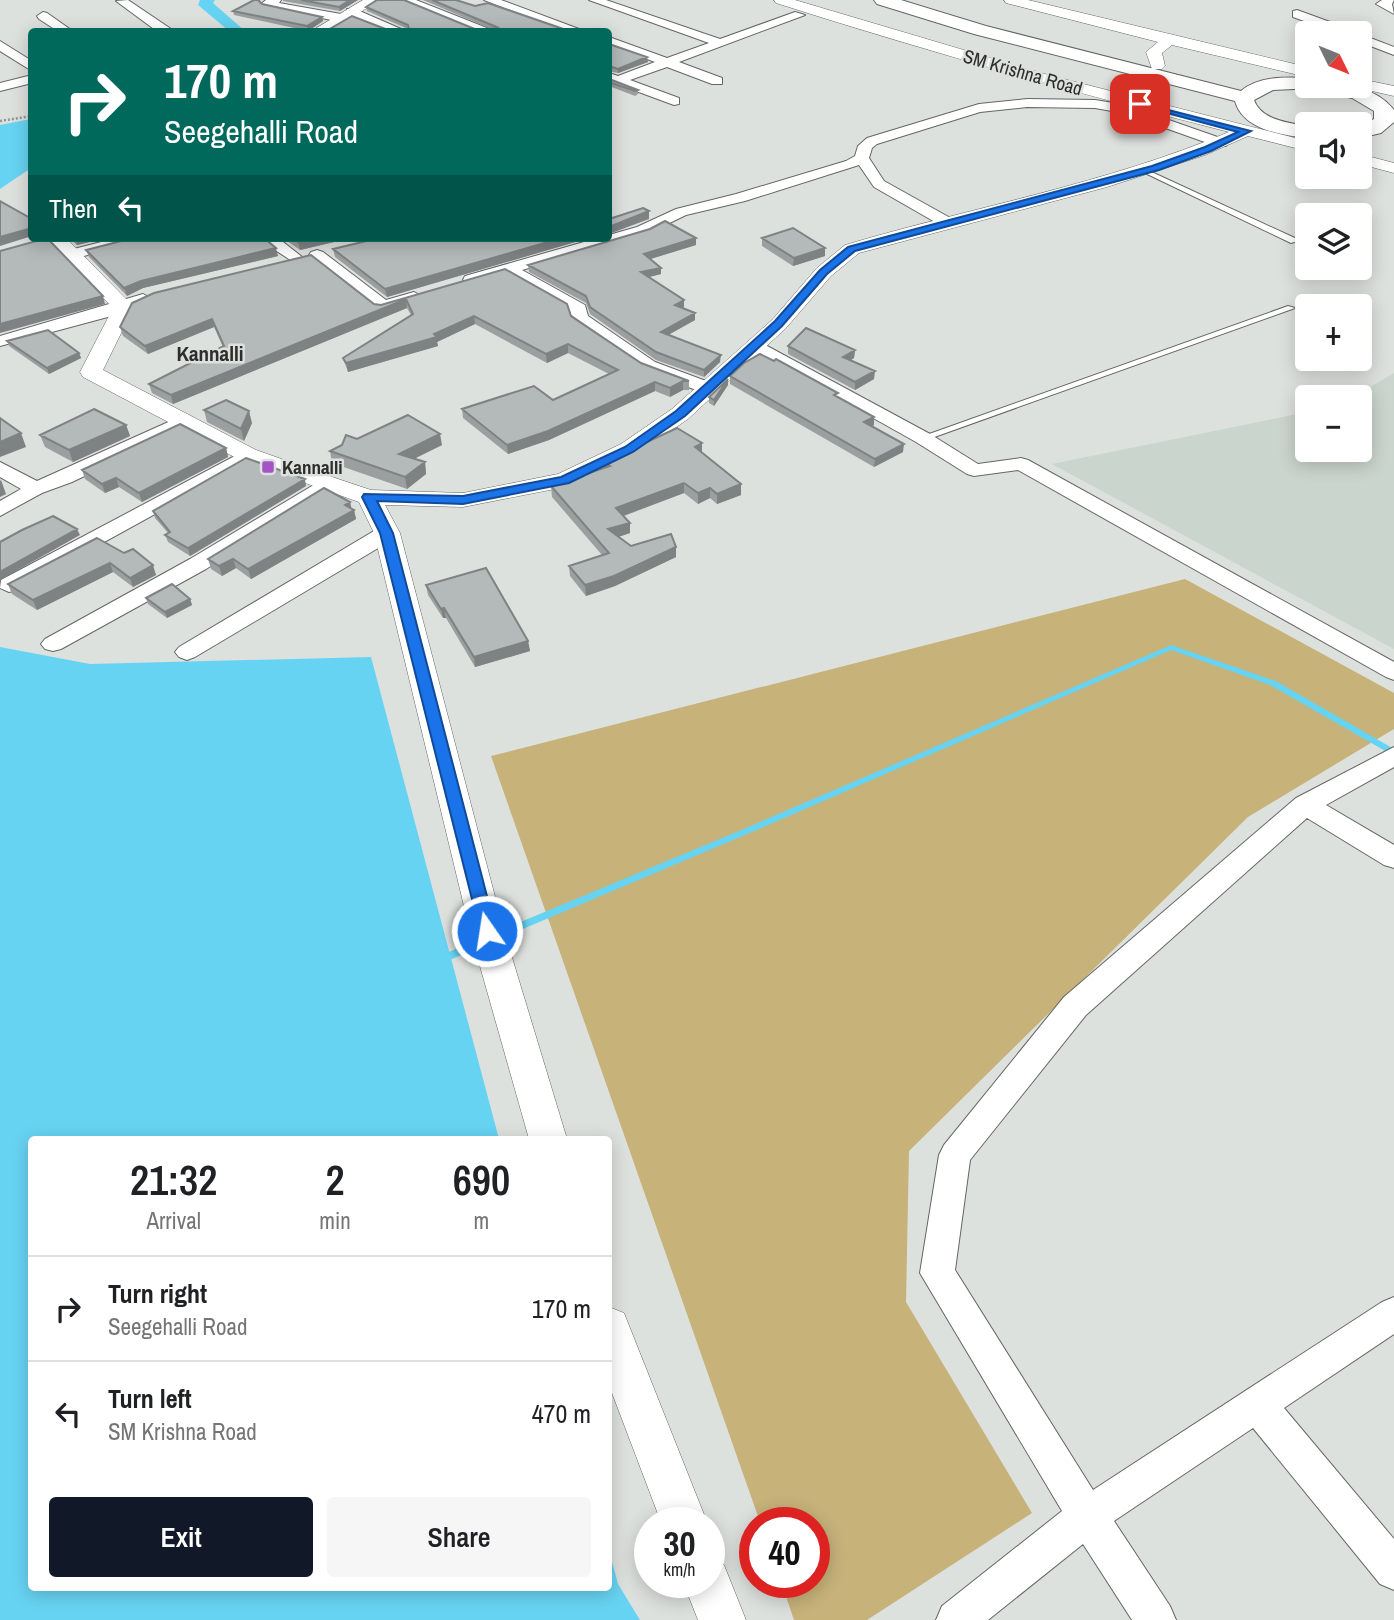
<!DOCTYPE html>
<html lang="en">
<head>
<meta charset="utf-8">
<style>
	body { margin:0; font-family:"Archivo Narrow",sans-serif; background:#f6f6f6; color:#202124; height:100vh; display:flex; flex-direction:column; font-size:26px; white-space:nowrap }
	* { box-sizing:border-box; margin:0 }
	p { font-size:23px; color:#757577 }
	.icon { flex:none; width:38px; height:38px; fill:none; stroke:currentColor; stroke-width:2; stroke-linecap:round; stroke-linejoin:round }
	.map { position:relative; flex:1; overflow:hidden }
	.sheet { position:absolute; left:28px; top:1136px; width:584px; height:455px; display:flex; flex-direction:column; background:#fff; border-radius:7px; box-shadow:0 4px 18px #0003 }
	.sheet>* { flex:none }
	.top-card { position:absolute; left:28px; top:28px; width:584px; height:214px; border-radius:7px; box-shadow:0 4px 18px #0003; background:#00695c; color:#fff; overflow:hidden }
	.needle { width:46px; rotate:133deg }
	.fabs { position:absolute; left:1295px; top:21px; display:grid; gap:14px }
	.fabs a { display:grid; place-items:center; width:77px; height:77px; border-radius:7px; background:#fff; box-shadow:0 4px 18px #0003; font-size:35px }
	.speed { position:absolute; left:634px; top:1507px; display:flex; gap:14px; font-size:35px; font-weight:700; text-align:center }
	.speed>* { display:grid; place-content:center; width:91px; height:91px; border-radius:50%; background:#fff; box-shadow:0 4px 18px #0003; line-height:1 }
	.speed small { font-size:18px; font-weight:400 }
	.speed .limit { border:10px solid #d22; background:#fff; color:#111 }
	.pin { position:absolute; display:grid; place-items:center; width:60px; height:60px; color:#fff; margin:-30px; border-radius:14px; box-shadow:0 4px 10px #0006 }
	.me { position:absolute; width:77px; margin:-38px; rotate:347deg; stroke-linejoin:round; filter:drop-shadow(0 0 5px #0008) }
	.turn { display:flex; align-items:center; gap:24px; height:147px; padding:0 21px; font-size:32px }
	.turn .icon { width:91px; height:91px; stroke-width:2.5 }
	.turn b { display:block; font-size:49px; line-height:60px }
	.then { display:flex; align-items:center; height:66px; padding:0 21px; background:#0003; gap:14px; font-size:26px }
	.eta { display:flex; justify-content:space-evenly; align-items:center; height:119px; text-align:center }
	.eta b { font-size:42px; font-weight:600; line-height:49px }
	.button { display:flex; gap:14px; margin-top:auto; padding:14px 21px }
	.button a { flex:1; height:80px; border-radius:7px; background:#111827; color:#fff; font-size:28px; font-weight:600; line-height:80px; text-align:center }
	.button a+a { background:#f6f6f6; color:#202124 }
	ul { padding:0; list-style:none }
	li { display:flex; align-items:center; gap:21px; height:105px; padding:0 21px; border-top:2px solid #e0e0e0 }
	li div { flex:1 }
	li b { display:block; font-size:26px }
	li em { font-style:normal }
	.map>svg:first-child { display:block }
	.built { fill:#cad5cd }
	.green { fill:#c7b27a }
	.water { fill:#67d3f2 }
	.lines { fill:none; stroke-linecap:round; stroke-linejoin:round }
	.stream { fill:#67d3f2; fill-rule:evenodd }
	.service-casing { stroke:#636764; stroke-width:2 }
	.minor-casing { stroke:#636764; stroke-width:2 }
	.tertiary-casing { stroke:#636764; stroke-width:1 }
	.trunk-casing { stroke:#636764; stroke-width:2 }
	.path { stroke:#929593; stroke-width:2.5; stroke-dasharray:2 2; stroke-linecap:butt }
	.service { fill:#fff; fill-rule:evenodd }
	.minor { fill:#fff; fill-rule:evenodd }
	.tertiary { fill:#fff; fill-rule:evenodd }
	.trunk { fill:#fff; fill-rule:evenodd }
	.wall { fill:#9b9f9f }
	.shaded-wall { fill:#7e8282 }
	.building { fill:#b4b9b9; stroke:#7e8282; stroke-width:2 }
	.route { fill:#1a73e8; stroke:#114b97; stroke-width:2 }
	.poi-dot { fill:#a554c5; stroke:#dde1de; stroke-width:2.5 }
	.labels { text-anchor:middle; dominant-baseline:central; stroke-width:5; stroke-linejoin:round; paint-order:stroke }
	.far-street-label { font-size:19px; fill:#2c2d2c; stroke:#dde1de }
	.far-poi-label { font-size:19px; font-weight:bold; fill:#2c2d2c; stroke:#dde1de; text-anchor:start }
	.far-neighbourhood-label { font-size:21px; font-weight:bold; fill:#2c2d2c; stroke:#dde1de }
</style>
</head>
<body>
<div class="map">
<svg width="1394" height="1620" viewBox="0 0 1394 1620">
	<rect width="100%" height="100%" fill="#dde1de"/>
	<path class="built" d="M1394,373V649L1052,464L1307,412V450H1360V397H1354Z"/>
	<path class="green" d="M1185,579L1394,693V729L1248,817L909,1151L906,1302L1032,1513L867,1620H794L781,1582H814V1522H760L491,756Z"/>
	<path class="water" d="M200,0H215L213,3L245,31H229L198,5Z
		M31,119V168L0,189V125Z
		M0,647L90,664L371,657L499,1139H32V1587H609V1550L618,1584L640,1620H0Z"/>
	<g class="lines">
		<path class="stream" d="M1171,645L1276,681L1394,749V756L1270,685L1171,650L752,832L445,962L442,963L439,962L437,959L439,956L746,828Z"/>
		<g class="service-casing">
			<path id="service" d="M1145,169L1297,239L1298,241L1291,243L1143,172V170Z
				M1288,306L1295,308L926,440L923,441L918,438Z"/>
		</g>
		<g class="minor-casing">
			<path id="minor" d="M128,0L171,29L173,32H158L116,1Z
				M266,0H281L279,3L341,14L347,18L341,22L263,6L261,4Z
				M399,0H416L497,32H478Z
				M484,0H501L587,32H568Z
				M589,0H606L720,39L795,12L805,15L679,62L722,78V84H712L667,67L630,80L679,98V104L674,105L609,81V73L618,76L655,62L609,45V37L667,58L709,43Z
				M1382,0H1394L1392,4L1394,14L1376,4Z
				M347,9H355L408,32H390L347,15Z
				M1297,10L1352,30L1354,33H1337L1293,17V11Z
				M43,12L47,13L74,32H59L39,19L37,16Z
				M1360,34L1394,47V55L1360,42Z
				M0,41L32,61V71L0,51Z
				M32,75V83L0,91V83Z
				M1027,99L1095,100L1126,105L1226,140L1228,143L1226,146H1216L1123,113L1095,108L1027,107L980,112L877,144L872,148L869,158L884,181L954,220L956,223L954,226H942L874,187L859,165L745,201L686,215L649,233L522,270L585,305L588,316L655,362L714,384L716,388L707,394L643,370L573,322L570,311L505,275L471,285L463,280L465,276L598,238H609V235L637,227L676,209L736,194L846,161L855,156L858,146L867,138L979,104Z
				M117,238H145L143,241L72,259L64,254L66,251Z
				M266,238H278L306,260L298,265L266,244L264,241Z
				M317,250L323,252L386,300L414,292L423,297L420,301L383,311L377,310L311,258L309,255L311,252Z
				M143,294L152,299L130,311L0,346V336Z
				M756,340L930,434L978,464L1021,458L1028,460L1394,662V680L1386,677L1018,470L974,476L967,474L916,442L750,349L747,345L750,341Z
				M184,415L191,417L194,421L191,425L72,482L42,493L0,516V501L21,489L0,477V462L37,481Z
				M248,449L255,451L258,455L255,459L17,590L9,592L0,588L1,580Z
				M329,478L336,480L339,484L336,488L206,569L61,649L53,651L45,649L41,644L45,639L190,559L322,480Z
				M387,527L395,528L398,533L395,538L195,657L187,660L179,657L175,652L179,647L379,528Z
				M1394,747V767L1326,805L1394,845V868L1384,865L1307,818L1086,1015L970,1160L955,1270L1093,1490L1382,1302L1394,1297V1334L1284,1408L1394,1539V1590L1380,1584L1253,1428L1114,1521L1170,1606L1176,1620H1132L1083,1544L988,1620H936L942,1606L1062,1511L920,1273L939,1155L944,1145L1064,997L1296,798Z"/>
		</g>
		<g class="tertiary-casing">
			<path id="tertiary" d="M363,0H380L328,32H310Z
				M774,0H795L1048,75L1307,141V151L1248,136L1205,155L1107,187L859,253L831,276L786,328L688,419L637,454L565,487L463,507L385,505L400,533L504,931L567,1139H529L470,931L374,533L359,502L240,460L83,377L80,372L113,308L45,238H66L134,307L103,370L256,450L338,479L371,490L463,493L558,474L621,444L672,409L772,320L817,268L845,245C973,207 1106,184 1229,132C1077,93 926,51 776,3Z
				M1004,0H1028L1307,67V77L1172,45L1162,53L1165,66L1162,69H1152L1146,52L1158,42L1006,3Z
				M1360,79L1394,86V96L1354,87L1360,86Z
				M1360,154L1394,163V173L1360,164Z
				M609,1307L624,1313L707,1522H661L609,1385Z
				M709,1559L724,1565L746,1620H698L683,1582H709Z"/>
		</g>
		<g class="trunk-casing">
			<path id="trunk" d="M874,0H901L986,26L1241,91C1259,76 1285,77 1307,78V86H1315L1314,88L1273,90L1254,100C1261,120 1289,123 1307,126V138C1282,135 1243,130 1235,101L974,34L877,4Z
				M1316,86C1346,85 1374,85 1394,110V122L1381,133L1360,138V126L1374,119V111L1352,98L1319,90Z"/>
		</g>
		<path class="path" d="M0,121L32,116"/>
		<use href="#service" class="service"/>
		<use href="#minor" class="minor"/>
		<use href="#tertiary" class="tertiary"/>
		<use href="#trunk" class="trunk"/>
	</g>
	<path class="wall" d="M254,0H260L262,4L322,17L323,21L308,31L234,15L233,11Z
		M283,0H358L340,11L283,1Z
		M423,0H456L475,6L572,32H329L328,30L408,29L367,11L366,7L477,30L491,29Z
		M609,44L647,57L648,62L618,73L609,71Z
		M609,79L638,90V94L635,96L609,86Z
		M69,238H106L77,245Z
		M283,238H351L300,250Z
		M379,238H589L387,297L335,257L333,249Z
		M762,238L825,256L793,266L762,246Z
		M696,245L650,259L661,268V274L649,277L684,300L683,308L695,320L668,335L720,362L704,377L656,360L590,314L586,303L529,272L528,265Z
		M86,250L278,256L143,288L127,296L89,257Z
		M505,269L641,363L689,381V390H683L670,397L655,391L549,440L508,454L463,418L462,409L553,400L609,374L568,353L547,363L475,324L437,342L438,346L348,372L343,358L411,315L407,308L173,404L152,393L149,384L223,347L214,327L148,354L123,336L120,327L374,304L381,305Z
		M7,341L79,353L81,358L49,374L9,346Z
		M788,346L855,350L854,358L851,360L874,379L855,390L788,354Z
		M730,376L837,396L874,417V425L872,426L903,452L874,467L730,384Z
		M728,385L714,406L709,403V397Z
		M204,410L252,423L244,441L207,422Z
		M126,425L130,436L73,462L45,447L40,435Z
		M357,439L442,445L414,459L425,462L426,474L407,489L332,463L330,451Z
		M226,448L228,457L142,502L119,487L105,493L85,479L82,470Z
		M702,453L741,495L717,504L710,498L698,504L684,493L624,516L630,523V533L618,537L631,546L676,547V557L615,586L586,596L570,576L569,566L602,555L552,497L551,486L604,468V462Z
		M306,486L190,556L168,542L165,535L168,533L155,518L153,511Z
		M350,502L351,509L354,510L356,519L251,579L236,568L222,576L211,569L208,559Z
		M97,538L156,575L133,587L113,572L37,610L12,594L8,584Z
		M426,585L528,641L530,651L475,667L446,618H443L428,595Z
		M146,598L190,599L192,605L167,618L148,604Z"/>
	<path class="shaded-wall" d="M350,0H358L340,11L339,7Z
		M322,17L323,21L308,31L307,26Z
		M647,57L648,62L618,73V69Z
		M649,211V219L609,234V227Z
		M31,228L32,236L0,246V237Z
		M75,238H106L77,245Z
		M317,238H351L300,250L298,242Z
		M562,238H589L387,297L385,289Z
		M696,238V245L644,261V254Z
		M276,248L278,256L143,288L127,296L124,288L141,281Z
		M825,248V256L793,266L794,258Z
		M661,268V274L641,279V272Z
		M103,296L105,304L0,333V324Z
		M406,299L407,308L173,404L171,395Z
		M684,300V307L675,312V305Z
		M695,313V320L661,339V332Z
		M474,316L475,324L437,342L438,346L348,372L346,363L434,334Z
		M212,319L214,327L148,354L145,346Z
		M568,344V353L547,363L546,354Z
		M855,350L854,358L842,365L843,357Z
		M79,353L81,358L49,374L47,368Z
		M721,355L720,362L704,377V370Z
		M875,371L874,379L855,390V382Z
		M728,379V385L714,406V400Z
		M683,381V390L670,397V388Z
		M655,382V391L549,440L508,454L507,445Z
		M249,411L252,423L244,441L241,429Z
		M874,417V425L864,430V422Z
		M126,425L130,436L73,462L69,450Z
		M21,433L26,447L0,457V442Z
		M440,434L442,445L401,465L399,454Z
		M702,443V454L695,447Z
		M904,444L903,452L874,467L875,459Z
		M226,448L228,457L142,502L139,493Z
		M425,462L426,474L407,489L405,477Z
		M116,478L119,487L105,493L102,484Z
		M305,479L306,486L190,556L188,548Z
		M1,480L6,494L0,497V481Z
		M684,483V493L617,518L616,508Z
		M741,484V495L717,504V494Z
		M710,488V498L698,504V493Z
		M350,502L352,511L354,510L356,519L251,579L248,569Z
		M630,523V533L609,540L608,529Z
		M77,529L80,535L0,580V572Z
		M676,547V557L615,586L586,596L585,585Z
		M233,559L236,568L222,576L219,566Z
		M110,563L113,572L37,610L33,600Z
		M153,565L156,575L133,587L130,578Z
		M190,599L192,605L167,618L165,612Z
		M444,608L446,618H443L441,609Z
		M528,641L530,651L475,667L474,657Z"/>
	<path class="building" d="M254,0H258L262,4L322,17L307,26L233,11Z
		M301,0H350L339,7Z
		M377,0H404L477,30L499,28L432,0H456L475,6L488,3L572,32H339L328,30L352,16L388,30L409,29L408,25L366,7Z
		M609,44L647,57L618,69L609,66Z
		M609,79L638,90L635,91L609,82Z
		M0,201L32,219V228L0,237Z
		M643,208L649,211L609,227V219Z
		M665,221L696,238L644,254L661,268L641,272L684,300L675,305L695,313L661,332L721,355L704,370L656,352L590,307L586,296L528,265L650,229Z
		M793,228L825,248L794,258L762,238Z
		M47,238L103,296L0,324V251Z
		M133,238H264L276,248L141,281L124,288L86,250Z
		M292,238H317L298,242Z
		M379,238H562L385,289L333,249Z
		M311,255L374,304L381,305L505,269L567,304L571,316L641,363L689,381H683L670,388L655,382L548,431L507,445L462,409L534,386L553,400L618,370L568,344L546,354L474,316L434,334L437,337L346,363L343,358L413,314L406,299L171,395L149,384L224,346L212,319L145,346L120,327L132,303L154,293Z
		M806,328L855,350L843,357L875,371L855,382L788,346Z
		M48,330L79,353L47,368L7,341Z
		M760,354L774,361L776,359L838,393L834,395L874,417L864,422L904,444L875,459L730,376L744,363Z
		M728,379L714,400L709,397Z
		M226,400L249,411L241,429L204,410Z
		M94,409L126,425L69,450L40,435Z
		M408,415L440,434L399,454L425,462L405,477L330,451L342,445L346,435L357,439Z
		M0,418L21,433L0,442Z
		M180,424L226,448L139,493L116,478L102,484L82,470Z
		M677,428L702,443L695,447L741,484L717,494L710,488L698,493L684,483L616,508L630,523L608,529L631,546L671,534L676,547L614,576L585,585L569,566L609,553L551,486L610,466L604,462Z
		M246,458L305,479L188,548L165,535L170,532L153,511Z
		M324,488L350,502L345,505L354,510L248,569L233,559L219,566L208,559Z
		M53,516L77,529L0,572V542L22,530Z
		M97,538L124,553L133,549L153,565L130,578L110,563L33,600L8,584Z
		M486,568L528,641L474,657L444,608L441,609L426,585Z
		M172,584L190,599L165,612L146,598Z"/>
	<path class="route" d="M1137,102L1251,131L1211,151L1159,170L855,251L827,274L782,326L685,416L633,452L569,483L463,504L377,501L393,533L496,931L493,935H481L380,533L362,497L364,494L463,496L561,477L625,447L676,411L775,321L820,270L848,247L1152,166L1205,147L1238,132L1137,105Z"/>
	<rect class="poi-dot" x="261" y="460" width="14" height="14" rx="3.5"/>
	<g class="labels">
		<g class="far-street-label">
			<text transform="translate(1023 72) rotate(16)">SM Krishna Road</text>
		</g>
		<g class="far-poi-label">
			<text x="282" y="467">Kannalli</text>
		</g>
		<g class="far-neighbourhood-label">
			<text x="210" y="353">Kannalli</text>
		</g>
	</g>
</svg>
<div class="fabs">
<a><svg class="needle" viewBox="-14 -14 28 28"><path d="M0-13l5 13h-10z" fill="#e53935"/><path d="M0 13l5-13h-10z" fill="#757577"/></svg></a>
<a><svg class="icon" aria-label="sound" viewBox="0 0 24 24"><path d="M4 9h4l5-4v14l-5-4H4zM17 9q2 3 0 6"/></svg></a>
<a><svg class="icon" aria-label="layers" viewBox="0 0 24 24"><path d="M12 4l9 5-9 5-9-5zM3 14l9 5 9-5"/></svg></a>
<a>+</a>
<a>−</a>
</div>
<div class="speed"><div>30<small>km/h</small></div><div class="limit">40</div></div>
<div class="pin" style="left:1140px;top:104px;background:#d93025"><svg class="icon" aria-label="arrive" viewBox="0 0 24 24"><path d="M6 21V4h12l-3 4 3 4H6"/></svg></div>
<svg class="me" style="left:487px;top:931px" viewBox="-20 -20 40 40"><circle r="17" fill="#1a73e8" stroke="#fff" stroke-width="3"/><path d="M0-11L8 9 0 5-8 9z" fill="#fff"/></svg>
<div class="top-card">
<div class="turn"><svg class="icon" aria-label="right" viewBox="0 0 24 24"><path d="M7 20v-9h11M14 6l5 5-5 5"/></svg><div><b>170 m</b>Seegehalli Road</div></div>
<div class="then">Then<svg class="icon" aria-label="left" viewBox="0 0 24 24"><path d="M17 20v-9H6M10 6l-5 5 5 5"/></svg></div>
</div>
<section class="sheet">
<div class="eta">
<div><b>21:32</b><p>Arrival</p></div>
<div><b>2</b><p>min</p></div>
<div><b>690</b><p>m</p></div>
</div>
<ul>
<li><svg class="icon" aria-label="right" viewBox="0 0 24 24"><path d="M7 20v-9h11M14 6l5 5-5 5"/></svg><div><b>Turn right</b><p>Seegehalli Road</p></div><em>170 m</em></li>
<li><svg class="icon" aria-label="left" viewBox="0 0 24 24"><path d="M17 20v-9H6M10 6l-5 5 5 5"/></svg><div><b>Turn left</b><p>SM Krishna Road</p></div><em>470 m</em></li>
</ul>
<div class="button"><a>Exit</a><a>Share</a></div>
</section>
</div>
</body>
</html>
